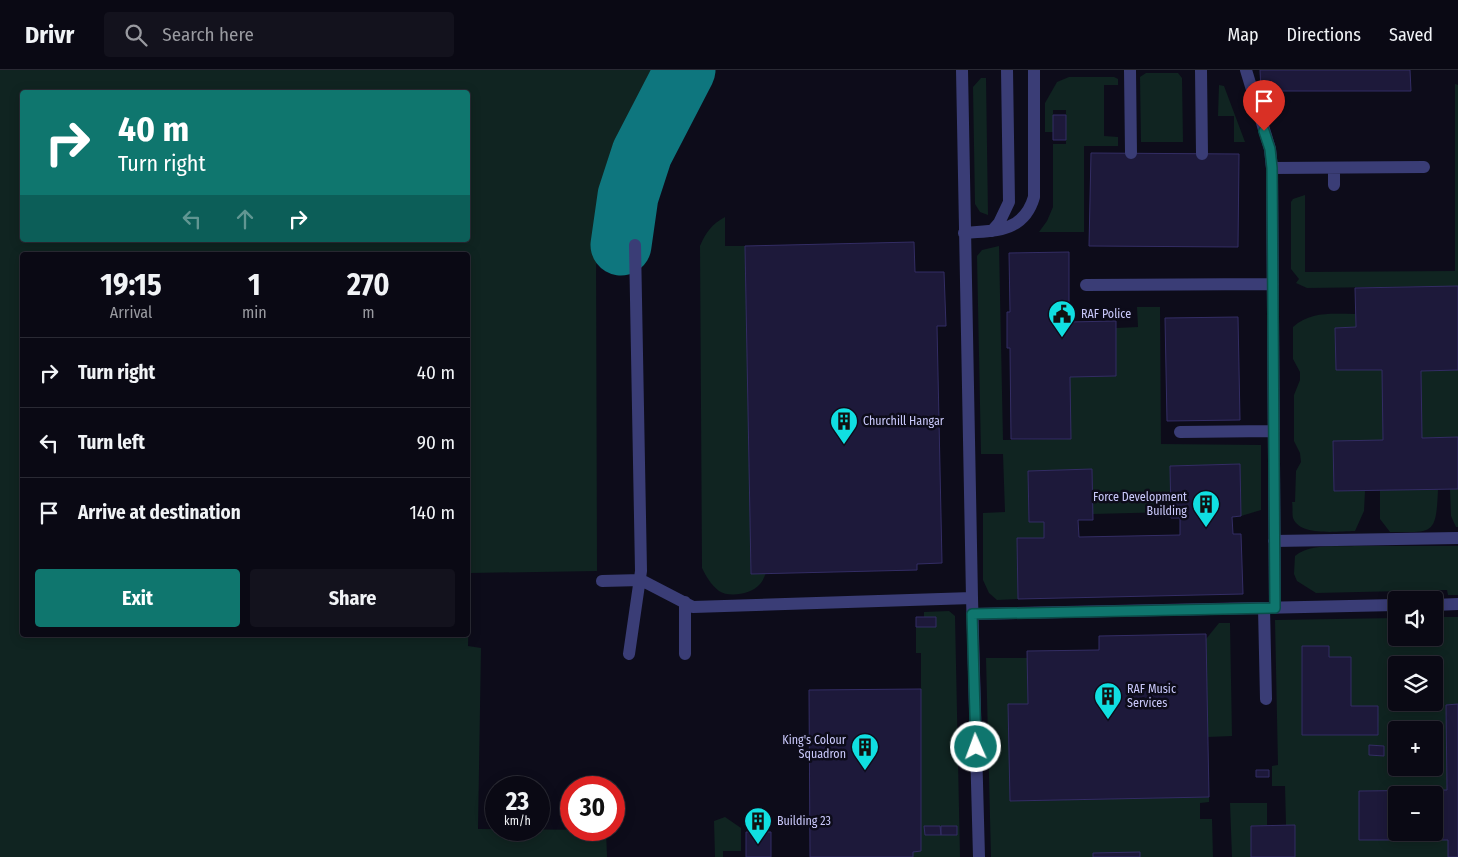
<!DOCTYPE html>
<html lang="en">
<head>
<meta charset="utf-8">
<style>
	body { margin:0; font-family:"Fira Sans Condensed",sans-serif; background:#13121d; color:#f1f3f6; height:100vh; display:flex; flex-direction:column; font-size:19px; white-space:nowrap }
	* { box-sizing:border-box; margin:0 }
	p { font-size:16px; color:#999aa0 }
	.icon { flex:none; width:28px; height:28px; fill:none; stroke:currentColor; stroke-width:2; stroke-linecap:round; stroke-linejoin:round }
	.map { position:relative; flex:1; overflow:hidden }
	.panel { position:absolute; left:20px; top:182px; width:450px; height:385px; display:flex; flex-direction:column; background:#0a0914; border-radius:5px; box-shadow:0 2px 12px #0003,0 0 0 1px #2a2a34 }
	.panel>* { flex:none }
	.guide { position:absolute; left:20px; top:20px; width:450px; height:152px; border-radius:5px; box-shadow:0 2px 12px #0003,0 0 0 1px #2a2a34; background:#0f766e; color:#fff; overflow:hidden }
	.tools { position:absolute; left:1388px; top:521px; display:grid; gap:10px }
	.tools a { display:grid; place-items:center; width:55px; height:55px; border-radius:5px; background:#0a0914; box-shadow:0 2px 12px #0003,0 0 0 1px #2a2a34; font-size:25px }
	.speed { position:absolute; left:485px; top:706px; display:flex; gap:10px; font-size:25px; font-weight:700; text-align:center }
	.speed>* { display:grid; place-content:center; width:65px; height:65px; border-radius:50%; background:#0a0914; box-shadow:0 2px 12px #0003,0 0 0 1px #2a2a34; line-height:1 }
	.speed small { font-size:12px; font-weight:400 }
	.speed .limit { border:8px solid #d22; background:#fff; color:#111 }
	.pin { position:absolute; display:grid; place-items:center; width:42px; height:42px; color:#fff; margin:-51px -21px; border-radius:50% 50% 50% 0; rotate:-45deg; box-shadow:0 0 5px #0007 }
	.pin .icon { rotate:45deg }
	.me { position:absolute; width:55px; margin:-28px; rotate:358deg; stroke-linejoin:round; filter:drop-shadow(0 0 4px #0008) }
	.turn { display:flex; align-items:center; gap:18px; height:105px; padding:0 15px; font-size:22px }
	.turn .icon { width:65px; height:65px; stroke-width:2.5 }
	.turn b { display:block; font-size:35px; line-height:42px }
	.lanes { display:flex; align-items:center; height:48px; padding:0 15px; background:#0003; justify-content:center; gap:25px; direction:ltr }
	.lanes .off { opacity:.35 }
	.eta { display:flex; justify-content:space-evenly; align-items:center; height:85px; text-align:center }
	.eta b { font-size:30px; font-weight:700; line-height:35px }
	.button { display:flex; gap:10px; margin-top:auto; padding:10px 15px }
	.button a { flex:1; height:58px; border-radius:5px; background:#0f766e; color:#fff; font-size:20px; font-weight:700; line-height:58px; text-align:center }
	.button a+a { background:#13121d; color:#f1f3f6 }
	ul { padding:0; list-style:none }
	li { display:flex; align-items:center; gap:15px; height:70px; padding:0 15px; border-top:1px solid #2a2a34 }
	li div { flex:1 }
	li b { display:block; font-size:19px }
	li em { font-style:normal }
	header { display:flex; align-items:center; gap:30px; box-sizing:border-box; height:70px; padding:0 25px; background:#0a0914; border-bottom:1px solid #2a2a34 }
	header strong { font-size:24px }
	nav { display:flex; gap:28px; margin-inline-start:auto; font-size:18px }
	.search { width:350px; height:45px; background:#13121d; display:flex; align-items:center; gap:12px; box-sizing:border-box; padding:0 18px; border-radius:5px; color:#999aa0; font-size:19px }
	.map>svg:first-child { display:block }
	.green { fill:#102421; fill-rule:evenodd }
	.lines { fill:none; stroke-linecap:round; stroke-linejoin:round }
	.taxiway { stroke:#0e767e; stroke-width:61 }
	.building { fill:#1d193a; stroke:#332d64; fill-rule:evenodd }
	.minor { stroke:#3a3d76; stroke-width:12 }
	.route-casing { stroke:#0a4d48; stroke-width:12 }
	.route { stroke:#0f766e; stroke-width:9 }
	.labels { text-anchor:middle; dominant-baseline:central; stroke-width:5; stroke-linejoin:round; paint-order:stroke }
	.poi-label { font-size:12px; fill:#cac9fb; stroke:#0d0c1a; text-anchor:start }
</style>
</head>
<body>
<header>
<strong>Drivr</strong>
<div class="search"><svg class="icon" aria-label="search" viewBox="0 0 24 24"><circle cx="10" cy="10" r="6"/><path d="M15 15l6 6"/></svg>Search here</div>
<nav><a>Map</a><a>Directions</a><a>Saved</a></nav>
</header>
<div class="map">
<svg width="1458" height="787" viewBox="0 0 1458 787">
	<rect width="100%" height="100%" fill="#0d0c1a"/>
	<path class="green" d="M0,0H656L622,66L598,130L596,175L597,501L470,503L468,576L481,578L478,759L606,760L607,787H0ZM22,22H468V170H22ZM22,185H468V565H22Z
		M1146,3H1178L1182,8L1183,72H1141L1140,7Z
		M1069,7H1114L1118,9V15H1104V66L1118,67V76H1084V162H1039L1047,151L1053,137V74H1066V40H1053V62H1045V33L1057,12Z
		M981,8H986L988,145L980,142L975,134L973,17Z
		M1455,14L1458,15V216L1307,218L1296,213L1299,209L1291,199V132L1293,129L1305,125V202L1455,201Z
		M1219,15L1224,16L1245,72H1234V46H1218Z
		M725,147V176H745L751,504L766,503C764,507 763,511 760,514C752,524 729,528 719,521C711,515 706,506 702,498L700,176C706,162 712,154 725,147Z
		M999,176L1003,370L1070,369V307L1116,306V258L1138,257L1137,237H1160L1161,374L1261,375V440L1241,446L1239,394L1170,396L1171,442L1093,444L1092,399L1028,401L1029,452H1044V468H1017L1018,529L997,530L989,523L983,510V443L1005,442L1003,384H981L977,186L982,180Z
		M1355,244L1356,257L1335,258L1336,300H1382L1383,370L1333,371L1334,421H1365L1364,441L1355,461C1339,461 1300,467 1293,448C1292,444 1293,437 1292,432H1295L1296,401L1301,392L1300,383L1294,371V325L1300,310V302L1293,289V257C1311,241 1332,244 1355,244Z
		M1458,300V367L1422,368L1421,301Z
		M1450,419H1458V457H1456L1451,446Z
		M1380,420H1438C1436,466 1433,462 1390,462L1380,449Z
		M1355,476H1458V525H1448L1447,520L1316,523L1297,511L1294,504L1295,486C1310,473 1336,477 1355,476Z
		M949,541L955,546L960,787H913V782L921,781V583H916V557H936V547H924V542Z
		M1434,547H1458V634L1446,635L1447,720L1359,721V770H1448V787H1295V755H1286L1285,716H1272V696L1278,695L1275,550L1396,548V568H1434ZM1396,595H1434V632H1396ZM1396,660H1434V698H1396Z
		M1219,553H1230L1232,666L1208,667L1206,569Z
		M986,588H1027L1028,634H1009L1010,731L1209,727V732L1200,733V749H1212L1213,787H991Z
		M1230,733H1267V755L1251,756V787H1232Z
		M725,747L741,758V781H723V787H715L714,751Z"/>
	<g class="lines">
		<path class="taxiway" d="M621,175L628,126L642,83L685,0"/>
	</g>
	<path class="building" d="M1260,0H1410L1411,21H1261Z
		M1053,45H1066V70H1053Z
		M1091,83L1239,84L1238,177L1089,176Z
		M914,172L915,202H944L946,256H937L942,493L917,494V500L751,504L745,176Z
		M1069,182V252L1116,251V306L1070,307L1071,369H1011L1010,278H1007V242H1010L1009,183Z
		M1458,216V300L1421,301L1422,368L1458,367V419L1334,421L1333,371L1383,370L1382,300H1336L1335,258L1356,257L1355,218Z
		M1238,247L1240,350L1167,351L1165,248Z
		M1240,394L1241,446L1232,447L1233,464H1241L1243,524L1018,529L1017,468H1044V452H1029L1028,401L1092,399L1093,450H1078L1079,467L1180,465V448H1171L1170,396Z
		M916,547H936V557H916Z
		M1206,564L1209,727L1010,731L1008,634H1028L1027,581L1099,580V566Z
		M1302,576H1329V587H1351V636H1378V665H1302Z
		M921,619V781L913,782V787H810L809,620Z
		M1458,634V787H1448V770H1359V721L1447,720L1446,635ZM1396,725H1434V762H1396Z
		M1369,675L1384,676V686L1369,685Z
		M1256,700H1269V707H1256Z
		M1295,755V787H1251V756Z
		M924,756H940L941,765H925Z
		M941,756H957V765H941Z
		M746,762H771V787H746Z
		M1140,782V787H1093V783Z"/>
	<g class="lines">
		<path class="minor" d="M962,0L972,528L979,787
			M1130,0L1131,83
			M1201,0L1202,84
			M1246,0L1270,79L1272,98L1275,538
			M1272,98L1424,97
			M1334,115V98
			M992,161L999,153L1009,132L1007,0
			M964,163C995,161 1024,162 1034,127V0
			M1086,215L1273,214
			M1180,362L1274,361
			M1274,471L1458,468
			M602,511L641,510L693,537L972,528
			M685,532V584
			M1434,535L1458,534
			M1264,538L1266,629
			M972,544L1396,535
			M629,584L641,501L635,175"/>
	</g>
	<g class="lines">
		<g class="route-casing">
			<path id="route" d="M976,677L972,544L1275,538L1272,98L1270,79L1264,61"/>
		</g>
		<use href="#route" class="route"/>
	</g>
	<defs>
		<g id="civic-pin" transform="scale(1.4375)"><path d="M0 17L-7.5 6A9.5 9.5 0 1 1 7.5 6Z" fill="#10dfe1" stroke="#0d0c1a"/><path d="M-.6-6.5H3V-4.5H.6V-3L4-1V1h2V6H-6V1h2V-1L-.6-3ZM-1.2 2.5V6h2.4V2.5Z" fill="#111"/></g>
		<g id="building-pin" transform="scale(1.4375)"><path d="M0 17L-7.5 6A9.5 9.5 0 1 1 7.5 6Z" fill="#10dfe1" stroke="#0d0c1a"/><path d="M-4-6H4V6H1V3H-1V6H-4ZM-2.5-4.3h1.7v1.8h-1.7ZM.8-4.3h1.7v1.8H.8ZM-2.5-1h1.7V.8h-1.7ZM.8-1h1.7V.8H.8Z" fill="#111"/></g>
	</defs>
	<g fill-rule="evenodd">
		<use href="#civic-pin" x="1062" y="244"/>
		<use href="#building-pin" x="844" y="351"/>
		<use href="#building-pin" x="1206" y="434"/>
		<use href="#building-pin" x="1108" y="626"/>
		<use href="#building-pin" x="865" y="677"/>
		<use href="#building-pin" x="758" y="751"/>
	</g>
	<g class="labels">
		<g class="poi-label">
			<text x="1081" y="244">RAF Police</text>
			<text x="863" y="351">Churchill Hangar</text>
			<text x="1187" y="427" text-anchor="end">Force Development<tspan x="1187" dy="14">Building</tspan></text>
			<text x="1127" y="619">RAF Music<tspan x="1127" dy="14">Services</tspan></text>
			<text x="846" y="670" text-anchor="end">King's Colour<tspan x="846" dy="14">Squadron</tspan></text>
			<text x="777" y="751">Building 23</text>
		</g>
	</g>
</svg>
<div class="tools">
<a><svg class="icon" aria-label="sound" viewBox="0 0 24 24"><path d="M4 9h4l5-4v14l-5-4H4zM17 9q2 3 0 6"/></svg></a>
<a><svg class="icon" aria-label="layers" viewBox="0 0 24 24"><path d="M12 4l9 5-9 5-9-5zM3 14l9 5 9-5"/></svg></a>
<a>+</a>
<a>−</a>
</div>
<div class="speed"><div>23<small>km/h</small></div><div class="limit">30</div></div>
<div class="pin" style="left:1264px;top:61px;background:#d93025"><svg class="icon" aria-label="arrive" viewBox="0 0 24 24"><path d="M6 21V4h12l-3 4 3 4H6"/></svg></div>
<svg class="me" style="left:976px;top:677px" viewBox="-20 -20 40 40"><circle r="17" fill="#0f766e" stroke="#fff" stroke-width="3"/><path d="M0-11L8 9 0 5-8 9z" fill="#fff"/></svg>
<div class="guide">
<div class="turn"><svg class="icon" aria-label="right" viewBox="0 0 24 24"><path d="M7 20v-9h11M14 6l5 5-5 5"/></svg><div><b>40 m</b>Turn right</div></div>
<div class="lanes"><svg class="icon off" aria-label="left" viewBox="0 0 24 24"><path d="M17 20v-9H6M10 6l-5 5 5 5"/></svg><svg class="icon off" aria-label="ahead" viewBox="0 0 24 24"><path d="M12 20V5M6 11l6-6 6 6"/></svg><svg class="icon" aria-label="right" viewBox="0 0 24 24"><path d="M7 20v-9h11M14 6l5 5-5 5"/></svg></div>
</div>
<section class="panel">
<div class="eta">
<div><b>19:15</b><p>Arrival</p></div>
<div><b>1</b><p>min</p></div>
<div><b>270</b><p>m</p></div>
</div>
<ul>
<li><svg class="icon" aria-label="right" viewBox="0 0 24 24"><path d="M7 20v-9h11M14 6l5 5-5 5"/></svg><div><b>Turn right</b></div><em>40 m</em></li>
<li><svg class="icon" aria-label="left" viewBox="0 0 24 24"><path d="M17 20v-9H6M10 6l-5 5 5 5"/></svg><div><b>Turn left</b></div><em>90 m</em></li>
<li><svg class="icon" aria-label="arrive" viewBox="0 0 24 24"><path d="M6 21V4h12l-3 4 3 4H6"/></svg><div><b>Arrive at destination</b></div><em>140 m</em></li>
</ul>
<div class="button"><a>Exit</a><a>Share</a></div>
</section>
</div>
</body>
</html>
